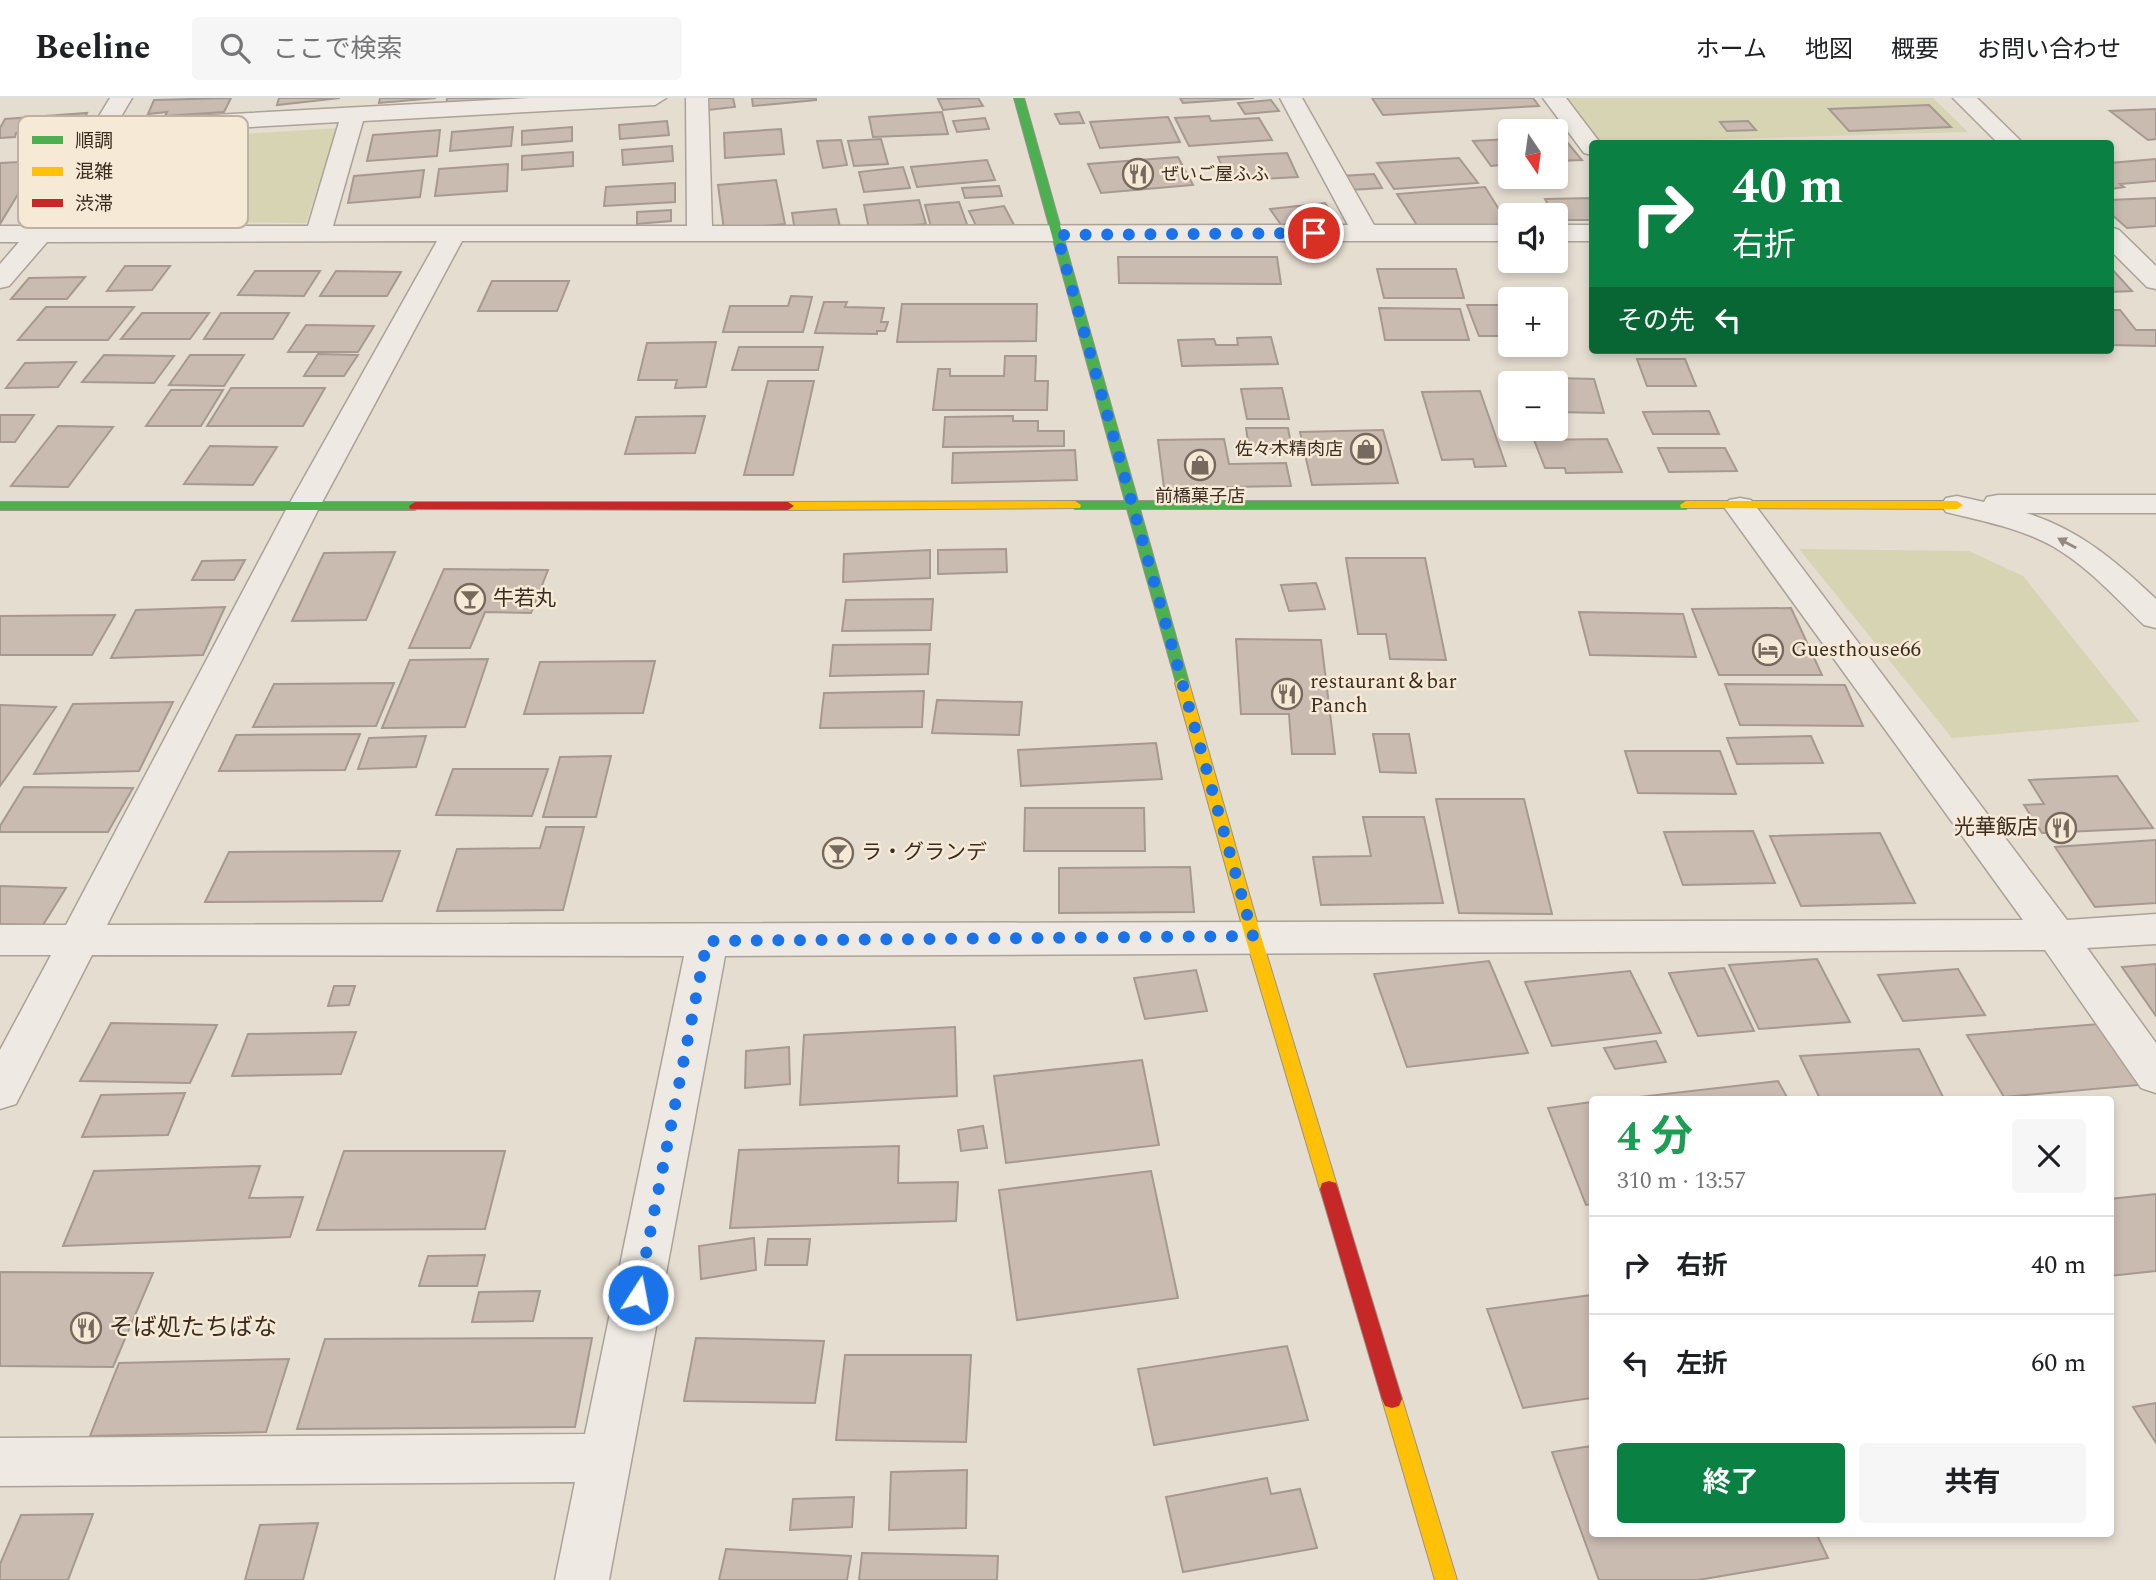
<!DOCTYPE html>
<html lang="ja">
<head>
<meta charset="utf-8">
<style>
	body { margin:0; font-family:Spectral,"Noto Sans JP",serif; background:#f6f6f6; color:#202124; height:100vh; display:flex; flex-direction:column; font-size:26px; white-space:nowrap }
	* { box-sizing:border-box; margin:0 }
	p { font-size:23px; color:#757577 }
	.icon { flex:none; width:38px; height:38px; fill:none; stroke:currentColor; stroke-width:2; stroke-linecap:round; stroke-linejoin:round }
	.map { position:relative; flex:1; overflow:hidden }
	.side { position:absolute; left:1589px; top:998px; width:525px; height:441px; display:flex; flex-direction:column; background:#fff; border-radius:7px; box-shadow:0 4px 10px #0003 }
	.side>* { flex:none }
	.hud { position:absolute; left:1589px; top:42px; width:525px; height:214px; border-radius:7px; box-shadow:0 4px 10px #0003; background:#0b8043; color:#fff; overflow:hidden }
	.needle { width:46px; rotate:167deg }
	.fabs { position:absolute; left:1498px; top:21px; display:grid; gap:14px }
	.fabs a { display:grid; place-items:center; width:70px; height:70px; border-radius:7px; background:#fff; box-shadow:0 4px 10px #0003; font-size:35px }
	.pin { position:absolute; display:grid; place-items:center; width:60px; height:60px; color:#fff; margin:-30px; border:4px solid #fff; border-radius:50%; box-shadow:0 2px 7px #0007 }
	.me { position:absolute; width:77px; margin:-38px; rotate:11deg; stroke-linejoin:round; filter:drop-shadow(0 0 5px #0008) }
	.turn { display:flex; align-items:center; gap:24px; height:147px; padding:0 28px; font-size:32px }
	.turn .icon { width:91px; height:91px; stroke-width:2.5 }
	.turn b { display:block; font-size:49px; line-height:60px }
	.then { display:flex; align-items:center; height:66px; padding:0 28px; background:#0003; gap:14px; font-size:26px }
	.round { display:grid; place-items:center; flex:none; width:74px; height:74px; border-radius:7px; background:#f6f6f6 }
	.overview { display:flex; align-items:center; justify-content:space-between; height:119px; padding:0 28px }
	h1 { font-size:42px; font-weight:700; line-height:52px; color:#1e9e55 }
	.primary-button { display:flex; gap:14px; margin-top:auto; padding:14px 28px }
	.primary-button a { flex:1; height:80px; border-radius:7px; background:#0b8043; color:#fff; font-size:28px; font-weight:700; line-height:80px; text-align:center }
	.primary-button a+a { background:#f6f6f6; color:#202124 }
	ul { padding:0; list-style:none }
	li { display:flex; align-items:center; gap:21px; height:98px; padding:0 28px; border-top:2px solid #e0e0e0 }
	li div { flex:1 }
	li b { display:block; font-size:26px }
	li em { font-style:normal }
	header { display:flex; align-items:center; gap:42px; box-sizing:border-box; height:98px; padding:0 35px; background:#fff; border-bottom:2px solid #e0e0e0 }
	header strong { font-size:33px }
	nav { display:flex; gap:38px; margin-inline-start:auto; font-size:24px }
	.search { width:490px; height:63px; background:#f6f6f6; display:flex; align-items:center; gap:18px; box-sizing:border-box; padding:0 24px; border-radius:7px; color:#757577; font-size:26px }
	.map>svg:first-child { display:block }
	.green { fill:#d7d4b3 }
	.building { fill:#cabbb1; stroke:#a6998f; stroke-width:2 }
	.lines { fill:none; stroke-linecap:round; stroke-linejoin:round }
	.street-casing { stroke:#aba298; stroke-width:3 }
	.fast-casing { stroke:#9b9288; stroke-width:2 }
	.slow-casing { stroke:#9b9288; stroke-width:2 }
	.jam-casing { stroke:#9b9288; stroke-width:2 }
	.street { fill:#eee9e2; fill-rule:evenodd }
	.fast { fill:#4caf50; fill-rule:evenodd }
	.slow { fill:#ffc107; fill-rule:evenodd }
	.jam { fill:#c62828; fill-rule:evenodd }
	.oneway { fill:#948a81 }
	.route { stroke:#1a73e8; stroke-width:12; stroke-dasharray:0 21.6 }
	.labels { text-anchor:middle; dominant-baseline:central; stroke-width:5; stroke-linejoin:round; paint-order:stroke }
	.far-poi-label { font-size:18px; fill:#3b2b20; stroke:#f6ead7; text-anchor:start }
	.poi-label { font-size:21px; fill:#3b2b20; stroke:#f6ead7; text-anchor:start }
	.near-poi-label { font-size:24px; fill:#3b2b20; stroke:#f6ead7; text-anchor:start }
	.key { fill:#f6ead7; stroke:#beb1a0; stroke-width:2 }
	.key-label { font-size:19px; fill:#3b2b20 }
</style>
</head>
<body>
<header>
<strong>Beeline</strong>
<div class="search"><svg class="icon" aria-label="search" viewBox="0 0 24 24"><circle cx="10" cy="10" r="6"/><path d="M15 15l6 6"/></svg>ここで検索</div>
<nav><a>ホーム</a><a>地図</a><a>概要</a><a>お問い合わせ</a></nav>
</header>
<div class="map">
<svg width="2156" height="1482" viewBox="0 0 2156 1482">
	<rect width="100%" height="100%" fill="#e5ddd0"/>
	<path class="green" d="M1565,0H1933L1968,34L1596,45Z
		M338,30L306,125L82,123L114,44Z
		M1799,451L1969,453L2023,478L2140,624L1952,640Z"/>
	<path class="building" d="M231,0L224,14L165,18L167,14L148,16L154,2Z
		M279,0H340L277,7Z
		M380,0H436L379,5Z
		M447,0H499V8L446,12Z
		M706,0H733L735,9L708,12Z
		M752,0H816V2L753,8Z
		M978,0L983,8L943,12L938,1Z
		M1180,0H1254L1183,5Z
		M1372,0H1533L1539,8L1383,17Z
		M1271,2L1279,13L1245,16L1238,5Z
		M1929,7L1951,29L1849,33L1829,11Z
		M2156,11V41L2148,42L2110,13Z
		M942,14L948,36L873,39L869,19Z
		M1079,14L1084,25L1060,26L1055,16Z
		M87,15L79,31L16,35L15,39L0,40V30L5,21Z
		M1209,18L1211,23L1259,20L1272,42L1189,48L1175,20Z
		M1168,19L1180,44L1100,50L1090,24Z
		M985,20L989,31L957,34L953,23Z
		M667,23L669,37L620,41L619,27Z
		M1748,23L1756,32L1727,33L1720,24Z
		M513,29L511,48L450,53L452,34Z
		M572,29V43L522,47V33Z
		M781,31L784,56L725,60L724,35Z
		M440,32L437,58L367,63L373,37Z
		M1556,38H1562L1582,62L1556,63Z
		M881,41L888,66L854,68L848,43Z
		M1510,41V66L1491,68L1473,43Z
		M841,42L847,67L823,70L817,43Z
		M672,48L673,63L623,67L622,52Z
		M573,54V68L522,72V58Z
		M1287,55L1298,79L1228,83L1218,59Z
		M1178,59L1193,87L1101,95L1088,66Z
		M1459,60L1478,85L1394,91L1377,65Z
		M2156,61V83L2120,86L2124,89L2110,91V65Z
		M987,62L995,82L917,89L911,69Z
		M38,63L0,126V65Z
		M508,66L507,93L435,98L439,71Z
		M903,69L910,90L864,94L859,74Z
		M424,72L420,99L348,105L354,78Z
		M1374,76L1382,90L1349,92L1341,78Z
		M776,82L785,126L724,132L718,87Z
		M675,85V104L604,108L606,89Z
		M999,88L1002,98L965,100L962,90Z
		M1485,89L1510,129L1422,135L1397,96Z
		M1592,100V122H1556L1545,101Z
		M2156,100V128L2127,130L2110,115V102Z
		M919,102L926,126L869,131L864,107Z
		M959,104L969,132L933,136L925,107Z
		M1325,105L1341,128L1286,134L1270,111Z
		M1004,108L1014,127L978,132L969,113Z
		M836,111L840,129L795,133L792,115Z
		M671,112V123L637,126V114Z
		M1118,159H1277L1281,186L1119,185Z
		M125,168H170L152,192L107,193Z
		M2110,169L2132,193L2110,194Z
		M1377,171H1456L1464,200H1384Z
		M255,173H320L304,198L238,197Z
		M336,173L401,174L387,198H320Z
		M85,179L67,201H11L29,180Z
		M492,183H569L557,213H478Z
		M791,198L812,199L803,234H723L730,208H788Z
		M824,204H847L845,209L884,210L881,224H888L885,233H877V236L815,235Z
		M902,206H1037L1036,243L897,244Z
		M1467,207H1510V238H1479Z
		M46,209H134L108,242H18Z
		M1379,210L1460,211L1469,242H1385Z
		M2110,212H2120L2136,232H2156V248L2110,247Z
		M142,215H209L190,241H121Z
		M221,215H289L273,241H204Z
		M306,227L374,228L358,254H288Z
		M1271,239L1278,266L1182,268L1178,242L1214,241L1216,247H1238L1237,240Z
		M716,244L706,289L675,290L677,282H638L647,245Z
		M739,249H823L818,272H732Z
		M318,256L358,257L344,278H304Z
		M104,257L174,258L154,285L82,284Z
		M190,257H244L224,288L169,287Z
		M1005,258H1036L1035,283H1048L1047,312H933L938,271H950V278H1004Z
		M1637,261H1685L1696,288H1647Z
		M76,264L58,289L6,290L25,265Z
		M1508,279L1594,281L1604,315L1556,314V285H1510V289Z
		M768,283H814L793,377H744Z
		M231,290H325L303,328H207Z
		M1282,290L1289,321H1247L1241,291Z
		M171,292H223L201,328H146Z
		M1480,293L1506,368L1475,369L1473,361L1442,362L1422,294Z
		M1709,313L1719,336H1653L1643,314Z
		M0,317H34L15,344H0Z
		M705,318L695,355L625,356L636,319Z
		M1013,318V323H1038V333H1064V348L943,349L945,319Z
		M58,328L113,329L68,389L11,388Z
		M1246,330H1288L1292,351H1249Z
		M1383,332L1398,385L1312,387L1300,334Z
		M1224,341L1229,366L1286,365L1291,388L1164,390L1158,342Z
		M1607,341L1622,374L1566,375L1565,370H1545L1534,342Z
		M210,348L277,349L253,387L184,386Z
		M1658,350H1725L1737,373L1669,374Z
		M1075,352L1077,382L952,385L953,355Z
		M1006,451L1007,474L938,476V452Z
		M930,452V480L843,484L844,456Z
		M395,454L366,522L292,523L324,455Z
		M1346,460H1425L1446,562L1390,561L1386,536H1358Z
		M245,462L234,482H192L202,463Z
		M444,471L548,472L531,515L485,514L470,550H409Z
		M1316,485L1325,511L1289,513L1281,487Z
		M933,501L931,532L842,533L846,502Z
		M225,509L203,557L111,560L136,512Z
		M1791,510L1822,577H1719L1692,511Z
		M1579,514L1683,516L1696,559L1590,557Z
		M115,517L92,557H0V518Z
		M1236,541L1321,542L1335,656H1292L1289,616H1241Z
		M930,546L928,576L830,578L833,547Z
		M488,561L465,629L382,630L410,562Z
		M655,563L643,615L524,616L540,564Z
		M394,585L376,628L253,629L274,586Z
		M1725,586L1845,587L1863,628L1740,627Z
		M924,593L922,629L820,630L824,595Z
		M937,602L1022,604L1019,637L932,635Z
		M173,604L139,673L34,676L73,606Z
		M0,607L56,609L0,688Z
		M360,636L345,672L219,673L236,637Z
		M1373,636H1409L1416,675L1380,674Z
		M426,638L416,669L358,671L369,640Z
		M1811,638L1823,665L1737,666L1727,640Z
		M1156,645L1162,681L1021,688L1018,652Z
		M1625,653H1720L1736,696L1638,695Z
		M611,658L596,719H543L560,659Z
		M453,671H548L532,718L436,717Z
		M2117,678L2153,730L2042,735L2024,707L2044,706L2029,682Z
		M24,689L133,690L108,734H0V728Z
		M1436,701H1524L1552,816L1459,815Z
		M1025,710H1144L1145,753H1024Z
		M1363,719H1424L1443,805L1321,807L1313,759L1371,758Z
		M546,729H584L563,812L437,813L457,751L540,750Z
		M1753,733L1775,785L1683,787L1664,734Z
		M1880,735L1915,805L1801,808L1770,738Z
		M2156,742V805L2095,809L2055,749Z
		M400,753L382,803L205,804L229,754Z
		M1190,769L1194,814L1059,815V770Z
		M0,788L66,790L43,827L0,826Z
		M1817,861L1850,924L1759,931L1729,867Z
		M1489,863L1528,955L1407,969L1374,876Z
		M2156,866V918L2122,869Z
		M1724,870L1754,933L1698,938L1669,875Z
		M1958,871L1985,917L1903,923L1878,877Z
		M1196,872L1207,913L1145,921L1134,880Z
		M1630,873L1661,935L1552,948L1525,884Z
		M334,888H355L349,907L328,908Z
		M111,925L217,927L190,985L80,983Z
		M2099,926L2139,987L2004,999L1967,937Z
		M955,929L957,998L800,1007L804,937Z
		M356,934L341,976L232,978L248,936Z
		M1656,943L1666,964L1615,971L1604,950Z
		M789,949L790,986L745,990L746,953Z
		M1919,951L1944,1001H1820L1800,958Z
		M1142,962L1159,1047L1006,1065L994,978Z
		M1778,983L1788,1001H1622Z
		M185,995L168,1037L82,1039L101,997Z
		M1592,1004V1106L1586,1107L1548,1010Z
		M983,1028L987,1050L961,1053L958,1032Z
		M899,1048L898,1085L958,1084L956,1123L730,1130L739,1052Z
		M344,1053H505L485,1131L317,1132Z
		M260,1068L249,1100L303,1099L290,1139L63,1148L94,1073Z
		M1151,1073L1178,1200L1017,1222L999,1092Z
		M2156,1096V1173L2110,1178V1101Z
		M754,1140L756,1172L701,1181L699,1148Z
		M768,1141H810L807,1167H765Z
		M485,1157L477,1188H419L428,1158Z
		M0,1174L153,1175L113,1269L0,1268Z
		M540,1193L533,1223L472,1224L479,1194Z
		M1592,1197V1300L1523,1310L1487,1211Z
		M592,1240L575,1329L297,1331L325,1241Z
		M696,1240L824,1243L815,1305L684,1303Z
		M1287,1248L1308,1322L1154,1347L1138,1271Z
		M845,1257H971L966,1344L836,1342Z
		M289,1261L266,1334L90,1338L119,1265Z
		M2156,1305V1345L2133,1309Z
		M1592,1348V1435H1816L1828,1460L1698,1482H1599L1552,1354Z
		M967,1372L966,1430L889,1432L891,1374Z
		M1267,1380L1271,1396L1300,1391L1317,1450L1183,1474L1166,1399Z
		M854,1399L852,1429L790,1432L793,1401Z
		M93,1416L68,1482H0V1466L21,1417Z
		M318,1425L303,1482H245L260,1427Z
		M726,1451L851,1458L847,1482H719Z
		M862,1455L998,1458L997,1482H859Z"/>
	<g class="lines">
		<g class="street-casing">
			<path id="street" d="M110,0H132L119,22L529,0H666L655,7L363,23L333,128H687L686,0H708L712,128L1348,127L1280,0H1302L1374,127H1510V143H462L319,410L107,827L2023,822L1724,409L1729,402L1740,400L1751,402L2067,822L2156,816V846L2087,850L2156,945V995L2141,990L2045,852L725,858L609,1482H555L575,1384L0,1388V1340L585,1336L684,858L92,857L16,1006L0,1011V952L51,857H0V827H66L287,410L437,143L47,144L9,188L0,190V166L19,144H0V128H32ZM339,24L308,128H57L111,37Z
				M1543,0H1566L1601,46H1592V57L1584,55Z
				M1953,0H1977L2024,46H1999Z
				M1556,127H1592V143H1556Z
				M2110,129L2119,132L2156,168V191L2147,189L2110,152Z
				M1998,397H2156V415H2026C2079,431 2117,464 2156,501V530L2144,527C2116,500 2088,469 2054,449C2021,430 1982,423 1946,414L1941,407L1946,400L1957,398L1984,404L1987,399Z"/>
		</g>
		<g class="fast-casing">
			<path id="fast" d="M1014,0H1024L1138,403H1686L1692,407L1686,411H1140L1189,585L1187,588H1177L1127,411H1075L1069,407L1075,403H1125Z
				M0,404H415L421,408L415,412H0Z"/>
		</g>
		<g class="slow-casing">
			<path id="slow" d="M1075,403L1081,407L1080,410L788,412L782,408L788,404Z
				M1686,403H1957L1963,407L1957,411L1681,410L1680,407Z
				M1182,580L1189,585L1261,838L1338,1091L1336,1097L1329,1099L1322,1097L1320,1091L1245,838L1175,585Z
				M1392,1292L1399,1294L1402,1301L1457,1482H1435L1382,1301L1385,1294Z"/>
		</g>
		<g class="jam-casing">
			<path id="jam" d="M415,404H788L794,408L788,412L410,411L409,408Z
				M1329,1083L1336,1085L1338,1091L1402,1301L1399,1308L1392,1310L1385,1308L1382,1301L1320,1091L1322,1085Z"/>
		</g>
		<use href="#street" class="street"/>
		<use href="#fast" class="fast"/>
		<use href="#slow" class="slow"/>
		<use href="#jam" class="jam"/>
	</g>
	<defs><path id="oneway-solid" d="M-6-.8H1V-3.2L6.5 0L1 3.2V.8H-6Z" transform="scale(1.75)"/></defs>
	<use class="oneway" href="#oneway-solid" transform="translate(2067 445) rotate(-152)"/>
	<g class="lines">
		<path class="route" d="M638,1197L707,843L1253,838L1057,137L1314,135"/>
	</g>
	<defs>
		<g id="restaurant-ring" transform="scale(1.575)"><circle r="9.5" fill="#f6ead7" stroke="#76695e" stroke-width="1.5"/><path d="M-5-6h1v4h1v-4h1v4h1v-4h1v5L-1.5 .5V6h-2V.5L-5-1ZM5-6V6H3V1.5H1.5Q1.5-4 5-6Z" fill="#76695e"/></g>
		<g id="shop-ring" transform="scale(1.575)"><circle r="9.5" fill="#f6ead7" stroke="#76695e" stroke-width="1.5"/><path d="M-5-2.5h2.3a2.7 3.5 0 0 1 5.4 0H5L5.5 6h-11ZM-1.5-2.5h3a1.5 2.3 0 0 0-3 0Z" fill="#76695e"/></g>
		<g id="bar-ring" transform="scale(1.575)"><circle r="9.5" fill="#f6ead7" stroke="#76695e" stroke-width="1.5"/><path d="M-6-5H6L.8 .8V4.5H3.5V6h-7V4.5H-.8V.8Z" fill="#76695e"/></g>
		<g id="hotel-ring" transform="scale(1.575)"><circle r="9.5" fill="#f6ead7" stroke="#76695e" stroke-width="1.5"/><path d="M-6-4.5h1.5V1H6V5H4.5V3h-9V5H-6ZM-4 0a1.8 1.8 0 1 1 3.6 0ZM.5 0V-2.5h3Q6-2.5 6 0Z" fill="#76695e"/></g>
	</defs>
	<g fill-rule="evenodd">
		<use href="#restaurant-ring" x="1138" y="76"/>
		<use href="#shop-ring" x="1366" y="351"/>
		<use href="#shop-ring" x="1200" y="367"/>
		<use href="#bar-ring" x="470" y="501"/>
		<use href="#hotel-ring" x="1768" y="552"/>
		<use href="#restaurant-ring" x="1287" y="596"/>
		<use href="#restaurant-ring" x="2061" y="730"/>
		<use href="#bar-ring" x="838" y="755"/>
		<use href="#restaurant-ring" x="86" y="1230"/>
	</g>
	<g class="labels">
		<g class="far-poi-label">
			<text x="1161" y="76">ぜいご屋ふふ</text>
			<text x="1343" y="351" text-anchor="end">佐々木精肉店</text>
			<text x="1200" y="398" text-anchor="middle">前橋菓子店</text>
		</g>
		<g class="poi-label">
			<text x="493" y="501">牛若丸</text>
			<text x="1791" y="552">Guesthouse66</text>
			<text x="1310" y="584">restaurant＆bar<tspan x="1310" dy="24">Panch</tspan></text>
			<text x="2038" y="730" text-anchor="end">光華飯店</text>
			<text x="861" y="755">ラ・グランデ</text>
		</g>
		<g class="near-poi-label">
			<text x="109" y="1230">そば処たちばな</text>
		</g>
	</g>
	<rect x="18" y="18" width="230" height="112" rx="10" class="key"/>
	<rect x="32" y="38" width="31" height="8" fill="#4caf50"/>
	<rect x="32" y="69" width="31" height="9" fill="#ffc107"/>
	<rect x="32" y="101" width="31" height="8" fill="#c62828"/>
	<g class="key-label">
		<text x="75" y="49">順調</text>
		<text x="75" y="80">混雑</text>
		<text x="75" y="112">渋滞</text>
	</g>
</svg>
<div class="fabs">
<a><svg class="needle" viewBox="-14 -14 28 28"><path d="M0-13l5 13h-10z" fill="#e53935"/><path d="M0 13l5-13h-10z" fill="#757577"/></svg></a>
<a><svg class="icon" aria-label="sound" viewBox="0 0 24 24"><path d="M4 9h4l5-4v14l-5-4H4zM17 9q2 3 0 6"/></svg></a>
<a>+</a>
<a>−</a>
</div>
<div class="pin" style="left:1314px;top:135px;background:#d93025"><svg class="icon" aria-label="arrive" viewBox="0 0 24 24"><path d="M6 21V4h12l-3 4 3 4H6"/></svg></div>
<svg class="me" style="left:638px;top:1197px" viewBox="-20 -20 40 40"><circle r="17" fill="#1a73e8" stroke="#fff" stroke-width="3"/><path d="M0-11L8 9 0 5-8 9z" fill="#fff"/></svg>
<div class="hud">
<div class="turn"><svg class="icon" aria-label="right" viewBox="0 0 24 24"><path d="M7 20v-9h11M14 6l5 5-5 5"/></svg><div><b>40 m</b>右折</div></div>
<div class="then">その先<svg class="icon" aria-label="left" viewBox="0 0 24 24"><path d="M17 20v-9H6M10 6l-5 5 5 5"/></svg></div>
</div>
<section class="side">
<div class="overview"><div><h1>4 分</h1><p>310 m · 13:57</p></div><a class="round"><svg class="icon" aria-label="close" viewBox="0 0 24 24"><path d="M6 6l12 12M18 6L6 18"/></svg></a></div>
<ul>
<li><svg class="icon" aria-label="right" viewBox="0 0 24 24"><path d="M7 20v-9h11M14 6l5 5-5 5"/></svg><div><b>右折</b></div><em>40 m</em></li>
<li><svg class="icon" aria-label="left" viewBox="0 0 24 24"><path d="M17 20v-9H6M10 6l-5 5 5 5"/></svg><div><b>左折</b></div><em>60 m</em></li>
</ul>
<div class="primary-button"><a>終了</a><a>共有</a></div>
</section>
</div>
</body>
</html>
